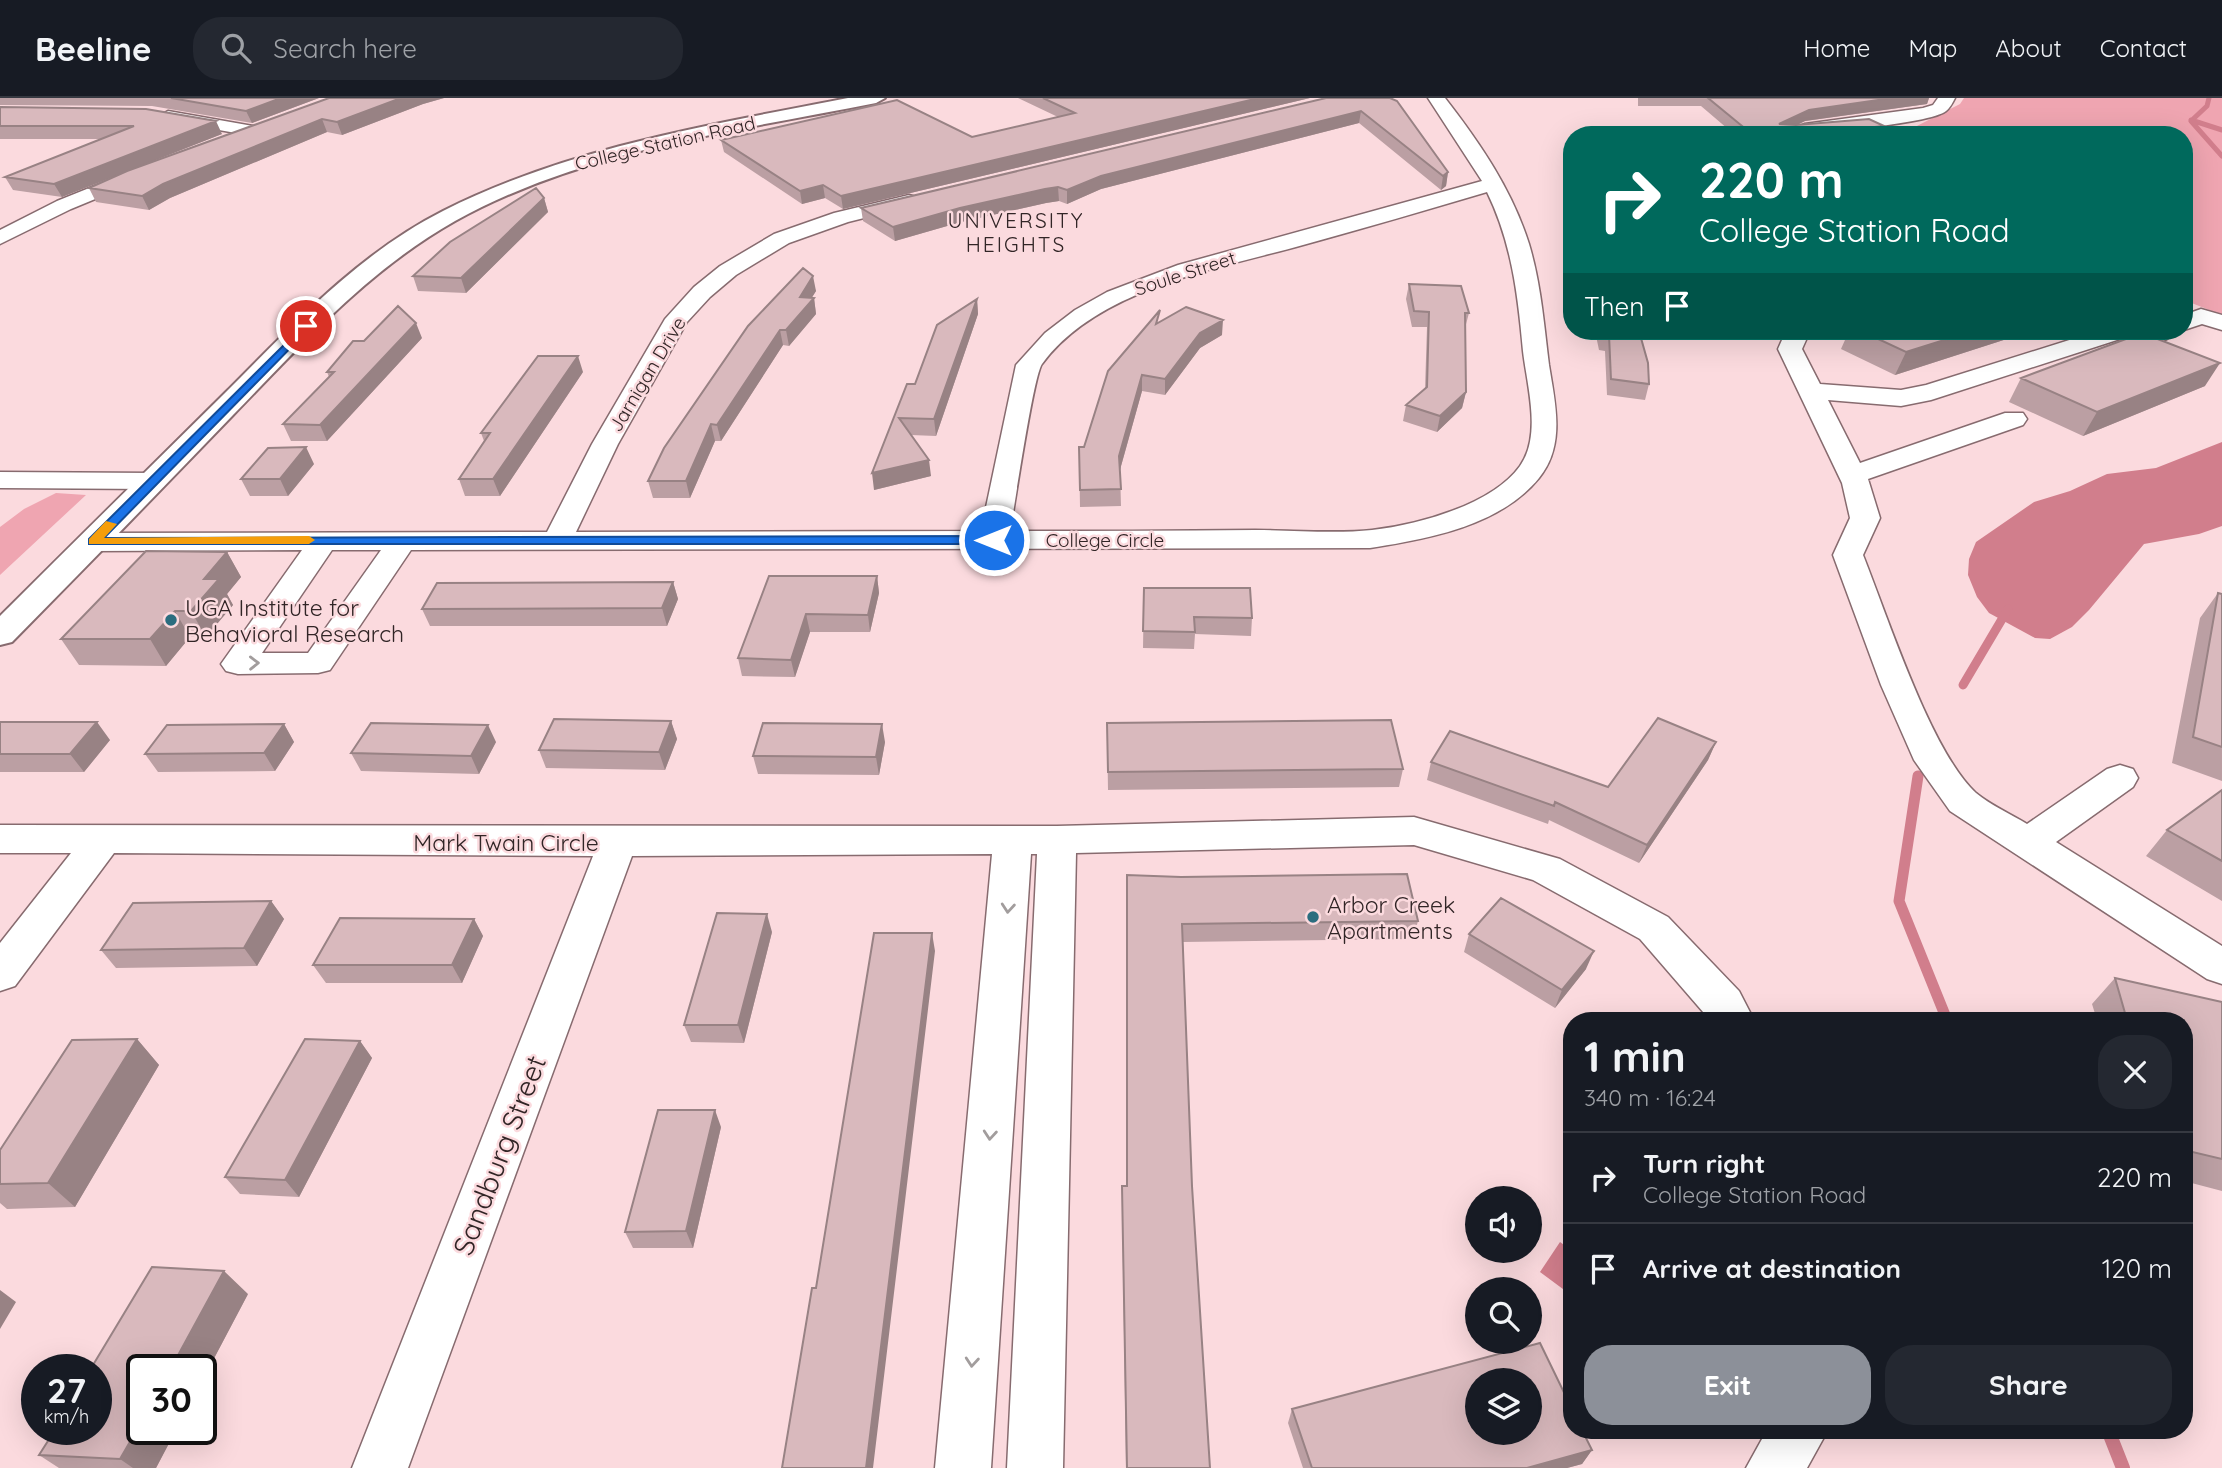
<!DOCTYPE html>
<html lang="en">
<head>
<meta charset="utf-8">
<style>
	body { margin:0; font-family:Quicksand,sans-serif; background:#242831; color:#f1f3f6; height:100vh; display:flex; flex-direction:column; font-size:26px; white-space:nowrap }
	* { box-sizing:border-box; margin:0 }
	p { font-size:23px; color:#9ea1a6 }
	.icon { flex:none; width:38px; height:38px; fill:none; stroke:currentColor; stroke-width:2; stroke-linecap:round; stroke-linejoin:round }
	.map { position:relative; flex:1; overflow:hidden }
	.side { position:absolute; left:1563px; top:914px; width:630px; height:427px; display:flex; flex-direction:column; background:#171b24; border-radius:28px; box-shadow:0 7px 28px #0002 }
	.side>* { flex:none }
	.banner { position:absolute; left:1563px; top:28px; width:630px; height:214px; border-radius:28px; box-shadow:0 7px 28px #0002; background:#00695c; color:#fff; overflow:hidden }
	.buttons { position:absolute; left:1465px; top:1088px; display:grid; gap:14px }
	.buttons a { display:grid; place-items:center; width:77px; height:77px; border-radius:50%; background:#171b24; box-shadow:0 7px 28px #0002; font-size:35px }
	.speed { position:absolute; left:21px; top:1256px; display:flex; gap:14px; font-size:35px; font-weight:700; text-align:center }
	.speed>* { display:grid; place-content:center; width:91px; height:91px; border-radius:50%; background:#171b24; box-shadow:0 7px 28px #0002; line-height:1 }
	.speed small { font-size:18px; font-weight:400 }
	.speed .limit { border:4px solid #111; border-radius:10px; background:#fff; color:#111 }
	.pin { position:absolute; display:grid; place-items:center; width:60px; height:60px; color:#fff; margin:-30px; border:4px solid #fff; border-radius:50%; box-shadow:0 2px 7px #0007 }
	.me { position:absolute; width:77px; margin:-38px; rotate:270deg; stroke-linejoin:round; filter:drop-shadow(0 0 5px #0008) }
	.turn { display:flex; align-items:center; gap:24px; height:147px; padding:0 21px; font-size:32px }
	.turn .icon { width:91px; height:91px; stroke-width:2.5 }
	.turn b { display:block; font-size:49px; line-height:60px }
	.then { display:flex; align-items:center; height:66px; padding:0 21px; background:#0003; gap:14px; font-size:26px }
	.round { display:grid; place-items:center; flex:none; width:74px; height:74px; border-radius:28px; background:#242831 }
	.headline { display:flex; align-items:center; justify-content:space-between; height:119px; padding:0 21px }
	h1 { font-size:42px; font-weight:800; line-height:52px }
	.primary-button { display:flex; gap:14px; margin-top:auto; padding:14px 21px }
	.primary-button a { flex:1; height:80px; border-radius:28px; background:#8c9099; color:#fff; font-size:28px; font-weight:800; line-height:80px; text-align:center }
	.primary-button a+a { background:#242831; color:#f1f3f6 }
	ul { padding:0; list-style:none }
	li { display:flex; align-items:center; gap:21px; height:91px; padding:0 21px; border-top:2px solid #363941 }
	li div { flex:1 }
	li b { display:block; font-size:26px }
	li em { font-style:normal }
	header { display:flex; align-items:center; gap:42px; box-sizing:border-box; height:98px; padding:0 35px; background:#171b24; border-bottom:2px solid #363941 }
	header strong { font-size:33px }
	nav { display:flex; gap:38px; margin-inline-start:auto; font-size:24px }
	.search { width:490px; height:63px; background:#242831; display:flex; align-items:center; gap:18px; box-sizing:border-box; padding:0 24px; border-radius:28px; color:#9ea1a6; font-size:26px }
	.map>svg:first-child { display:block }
	.green { fill:#efa5b1 }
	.water { fill:#d17e8c }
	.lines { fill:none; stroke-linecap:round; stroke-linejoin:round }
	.stream-far3 { stroke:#d17e8c; stroke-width:5 }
	.stream-far2 { stroke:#d17e8c; stroke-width:9 }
	.stream-far1 { stroke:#d17e8c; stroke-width:11 }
	.stream { stroke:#d17e8c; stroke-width:14 }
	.minor-casing { stroke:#876b6f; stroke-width:3 }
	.major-casing { stroke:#876b6f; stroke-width:4 }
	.minor { fill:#fff; fill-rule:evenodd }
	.major { fill:#fff; fill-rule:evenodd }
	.wall { fill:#bb9fa3 }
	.shaded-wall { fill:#988284 }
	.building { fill:#d9b9bd; stroke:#988284; stroke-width:2; fill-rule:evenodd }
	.oneway { stroke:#a29d9d }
	.route { fill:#1a73e8; stroke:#114b97; stroke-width:2 }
	.slow { fill:#f59e0b }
	.poi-dot { fill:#2b6d7f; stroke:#fbdade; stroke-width:2.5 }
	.labels { text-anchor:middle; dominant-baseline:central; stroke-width:5; stroke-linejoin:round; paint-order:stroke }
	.far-street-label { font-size:19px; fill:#312526; stroke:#fbdade }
	.far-neighbourhood-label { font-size:21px; letter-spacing:2px; fill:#312526; stroke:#fbdade }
	.poi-label { font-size:23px; fill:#312526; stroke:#fbdade; text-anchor:start }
	.street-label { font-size:23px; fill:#312526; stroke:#fbdade }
	.near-street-label { font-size:28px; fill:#312526; stroke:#fbdade }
</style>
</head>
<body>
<header>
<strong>Beeline</strong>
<div class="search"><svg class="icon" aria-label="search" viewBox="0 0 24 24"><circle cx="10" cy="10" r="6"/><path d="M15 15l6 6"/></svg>Search here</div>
<nav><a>Home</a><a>Map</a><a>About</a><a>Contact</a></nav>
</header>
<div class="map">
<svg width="2222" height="1370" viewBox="0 0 2222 1370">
	<rect width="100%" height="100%" fill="#fbdade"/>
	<path class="green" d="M1964,0H2222V217L2184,202V37H1916L1911,31L1960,6Z
		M56,395L86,397L0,477V429L24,411Z"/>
	<path class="water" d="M2222,344V428L2199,436L2144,446L2089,512L2072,529L2050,541L2035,540L1989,515L1977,499L1968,477L1969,461L1976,444L2034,404L2070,393L2107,376L2156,370Z
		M1560,1144L1571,1152V1197L1540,1174Z"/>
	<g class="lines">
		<path class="stream-far3" d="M2209,0L2207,8L2191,23L2222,58
			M2191,22L2222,32"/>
		<path class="stream-far2" d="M1963,587L2008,511"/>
		<path class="stream-far1" d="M1918,678L1899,803L1947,922"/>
		<path class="stream" d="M2108,1332L2123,1370"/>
		<g class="minor-casing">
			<path id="minor" d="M1428,0H1445C1480,45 1512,92 1529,146C1541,186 1544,227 1549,267C1555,305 1566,347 1539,380C1500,428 1428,441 1370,450L411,452L330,572L318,575L238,576L226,573L221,566L302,452L93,453L82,450L78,444L82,438L93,435L547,434L592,346L665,221L694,189L720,168L774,136L834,115L909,97L916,99L919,103L916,107L848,124L789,145L736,177L710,199L687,224L618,346L576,434L981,433L1016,267L1045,235L1075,212L1107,194L1178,167L1482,83ZM1487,94C1512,145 1518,198 1523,253C1527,288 1542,337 1520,368C1492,407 1417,427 1372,432C1334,436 1293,432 1255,432C1173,433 1092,433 1010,433C1015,407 1033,279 1042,266C1098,190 1218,171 1303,147C1365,130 1426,112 1487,94ZM332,452H381L308,555H262Z
				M1938,0H1955C1953,4 1950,10 1946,13C1931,26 1803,37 1778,37L1805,26L1923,10L1933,7Z
				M168,13L253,28L262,33L253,38L162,22L159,18Z
				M139,70L149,76L146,80L71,111L0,146V132L57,103Z
				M2201,211L2222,217V232L2202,226L2184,232V217Z
				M1786,233H1810L1802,251L1820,286L1901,292L1926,287L2098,233H2122L2124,236L2120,241L1931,302L1901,308L1828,302L1860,365L2005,315H2023L2027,321L2023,327L1868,381L1880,420L1863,457C1887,517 1931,654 1976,695C1990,707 2011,716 2027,726L2107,671L2120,667L2133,671L2138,680L2133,689L2056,744L2222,848V886L2207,881L1950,713L1914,662L1881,587L1833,457L1850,420L1842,385L1778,251Z
				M2143,233H2176C2167,245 2139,254 2125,250L2121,245L2125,240Z
				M0,374L153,375L163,377L167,383L163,389L153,391L0,390Z
				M1414,719L1560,761L1668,819L1739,893L1754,922H1710L1640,841L1533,782L1414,747L1076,755L1063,1370H1007L1037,756H1031L991,1370H935L992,756L632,758L408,1370H352L593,758L114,755L15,888L0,893V845L71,755H0V727L1057,728Z
				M1767,1332H1828L1807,1370H1746Z"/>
		</g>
		<g class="major-casing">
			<path id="major" d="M848,0H885L876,5C735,33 583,52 455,123C368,172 302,246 233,317C160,393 86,469 12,544L0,547V518C75,443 150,369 225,295C292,228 358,156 443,113C570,49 710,27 848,0Z"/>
		</g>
		<use href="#minor" class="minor"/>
		<use href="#major" class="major"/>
	</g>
	<path class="wall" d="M0,0H319L252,25L152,8L0,7Z
		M329,0H444L423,6L342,37L327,34L170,100L149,112L96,104L89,90L118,77L62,99L13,92L5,79L101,41H0V9L222,36L142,67Z
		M1018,0H1310L843,111L825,100L802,106L724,54L721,42L972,39L1058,19Z
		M1390,0L1448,74L1446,88L1441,92L1359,25L1101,91L1067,106L1059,103L1046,105L961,124L895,143L863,123L861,110Z
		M1638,0H1929L1927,6L1805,23L1797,27L1884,28L1881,37H1735L1701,8H1638Z
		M544,100L548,114L466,195L418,193L413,178Z
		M803,170L816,193L811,200H814L816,216L789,248L783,247L721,343H715L690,400H653L648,383Z
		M1409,186L1469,215L1465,230L1466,294L1462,310L1437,334L1403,323L1406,307L1425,291L1427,229H1412L1406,201Z
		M977,201L978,216L936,338L911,337L931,378L874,392L907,286H915Z
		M1160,224L1222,237L1200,250L1165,297L1142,293L1120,372L1121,408L1080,409L1079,349H1084Z
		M1595,233H1639L1649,286L1645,302L1607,297L1605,253L1599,252Z
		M1849,233H2019L2016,238L1895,277L1841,251Z
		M422,240L327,343H291L283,326L329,279L327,274Z
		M583,274L500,398H465L459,381L484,343L481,335Z
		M2021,280L2205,288L2083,338L2009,304Z
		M314,366L288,398H250L241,381Z
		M227,454L241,479L227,496L233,507L206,539H190L166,568L79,567L61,541Z
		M769,478H877L879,495L870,534H810L795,579L742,578L738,560Z
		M673,484L678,501L667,528H430L422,511Z
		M1144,490L1252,520L1251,538L1195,536L1194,551L1143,550Z
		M2218,495L2222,496V683L2172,665L2200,520Z
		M671,623L677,641L665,672L546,670L539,652Z
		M0,624L110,642L84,674H0Z
		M1107,625L1403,671L1399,689L1108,692Z
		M284,626L294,644L275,673L158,674L145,656Z
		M496,644L479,676L361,673L351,655Z
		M885,644L879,677L758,676L753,658Z
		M1716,644L1708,662L1639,765L1549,722L1548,726L1427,682L1431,664L1608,689Z
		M2222,692V803L2146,758L2167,732Z
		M1127,777L1418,823L1413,841L1183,844L1192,1088L1210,1370H1126L1122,1105L1127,1088Z
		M271,803L284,821L257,868L116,870L101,852Z
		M474,821L483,838L462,885H326L313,867Z
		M772,834L744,945L691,944L684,927Z
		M1469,836L1586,871L1555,910L1464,854Z
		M2115,880L2222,904V1093L2184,1083V922H2097L2092,906Z
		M137,941L159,967L75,1109L7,1111L0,1105V1052Z
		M360,943L372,960L299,1099L240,1096L225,1079Z
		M721,1029L693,1150H633L625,1134Z
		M248,1196L201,1285V1272L142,1332H176L156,1370H59L39,1357Z
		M1292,1311L1592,1352L1582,1366L1567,1370H1303L1288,1325Z"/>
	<path class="shaded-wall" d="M281,0H319L252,25L246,13Z
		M401,0H444L423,6L342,37L337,24Z
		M1259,0H1310L843,111L841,98Z
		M1892,0H1929L1927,6L1805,23L1777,37L1779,26L1809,12Z
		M1361,13L1359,25L1101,91L1067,106V92L1101,78Z
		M322,21L327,34L170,100L149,112L142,98L163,86Z
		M216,23L222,36L62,99L54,86Z
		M1884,28L1881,37H1802Z
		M1448,74L1446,88L1441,92L1443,78Z
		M823,87L825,100L802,106L800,93Z
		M1058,89L1059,103L1046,105L961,124L895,143L893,129L960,110L1045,91Z
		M544,100L548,114L466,195L461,180Z
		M813,178L816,193L805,211L814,200L816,216L789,248L786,232L800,199Z
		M977,201L978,216L936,338L934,321Z
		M1223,222L1222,237L1200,250L1165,297V281L1200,235Z
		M416,225L422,240L327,343L320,327Z
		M780,232L783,247L721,343L717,327Z
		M1973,233H2019L2016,238L1895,277L1906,254Z
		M578,258L583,274L500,398L493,381Z
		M2220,265L2205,288L2083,338L2097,314Z
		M1142,277V293L1119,375V358Z
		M1466,294L1462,310L1437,334L1440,318Z
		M711,326L715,343L690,400L686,383Z
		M306,349L314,366L288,398L280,381Z
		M929,362L931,378L874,392L872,375Z
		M227,454L241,479L227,496L233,507L206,539L191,513L204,481Z
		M877,478L879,495L870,534L868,517Z
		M673,484L678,501L667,528L662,510Z
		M175,513L190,539L166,568L150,541Z
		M806,516L810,534L795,579L791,562Z
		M671,623L677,641L665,672L659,654Z
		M97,624L110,642L84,674L70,656Z
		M284,626L294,644L275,673L264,655Z
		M882,626L885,644L879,677L876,659Z
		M488,627L496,644L479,676L471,658Z
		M1716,644L1708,662L1639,765L1647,747Z
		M271,803L284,821L257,868L244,850Z
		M767,816L772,834L744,945L738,927Z
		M474,821L483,838L462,885L452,867Z
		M932,835L935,853L873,1370H866Z
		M1594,853L1586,871L1555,910L1562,892Z
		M137,941L159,967L75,1109L48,1085Z
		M360,943L372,960L299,1099L285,1082Z
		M715,1012L721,1029L693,1150L686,1133Z
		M224,1173L248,1196L201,1285V1272H170Z
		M0,1192L16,1204L0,1231Z
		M142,1323V1332H176L156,1370H133L120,1361Z
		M1592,1352L1582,1366L1567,1370H1527Z"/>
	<path class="building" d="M171,0H281L246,13Z
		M329,0H401L337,24L322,21L163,86L142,98L89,90L127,73Z
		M1043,0H1259L841,98L823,87L800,93L721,42L897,2L972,39L1075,15Z
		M1326,0H1390L1397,3L1448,74L1443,78L1361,13L1101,78L1067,92L1058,89L1045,91L960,110L893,129L861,110Z
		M1708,0H1892L1809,12L1779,26L1796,27L1869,21L1884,28L1802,37H1753Z
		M0,9L146,11L216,23L54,86L5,79L134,28H0Z
		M536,90L544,100L461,180L413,178L450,144Z
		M803,170L813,178L800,199L814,200L786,232H780L717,327L711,326L686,383H648L664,350L748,228Z
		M1409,186L1461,188L1469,215H1465L1466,294L1440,318L1406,307L1427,289L1429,214L1414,213Z
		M977,201L934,321L899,320L929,362L872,375L907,286H915L937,227Z
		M398,208L416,225L320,327L283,326L334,274H327L353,243H364Z
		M1186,209L1223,222L1200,235L1165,281L1142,277L1119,358L1121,391L1080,392L1079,349H1084L1108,273L1160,212L1156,226Z
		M1603,233H1639L1648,265L1649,286L1611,281L1609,237H1604Z
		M1861,233H1973L1906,254Z
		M2142,235L2220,265L2097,314L2021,280Z
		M538,258H578L493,381H459L490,335H481Z
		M306,349L280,381H241L268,350Z
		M146,453L227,454L204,481H219L191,513H175L150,541H61Z
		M769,478H877L868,517L806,516L791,562L738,560Z
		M673,484L662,510L422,511L437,485Z
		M1144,490H1250L1252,520L1194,519L1195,534L1143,533Z
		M2218,495L2222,496V649L2193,639Z
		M1658,620L1716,644L1647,747L1555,704L1554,708L1431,664L1450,633L1608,689Z
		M554,621L671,623L659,654L539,652Z
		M1391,622L1403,671L1108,674L1107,625Z
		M0,624H97L70,656H0Z
		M371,625L488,627L471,658L351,655Z
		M763,625L882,626L876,659L753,658Z
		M284,626L264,655L145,656L167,627Z
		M2222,692V763L2167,732Z
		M1407,776L1418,823L1182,826L1192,1088L1210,1370H1127L1122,1088H1127V777L1181,779Z
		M1501,800L1594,853L1562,892L1469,836Z
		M271,803L244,850L101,852L133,805Z
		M717,815L767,816L738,927H684Z
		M340,820L474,821L452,867H313Z
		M874,835H932L866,1370H782L812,1190H816Z
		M2115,880L2222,904V1061L2184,1052V922H2127Z
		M137,941L48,1085L0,1086V1052L72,942Z
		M305,941L360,943L285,1082L225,1079Z
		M658,1012H715L686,1133L625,1134Z
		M152,1169L224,1173L170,1272H142V1323L120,1361L39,1357L55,1332H96V1272H90Z
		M1540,1245L1572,1311V1332H1582L1592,1352L1527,1370H1312L1292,1311ZM1477,1283H1530V1335H1477Z"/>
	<defs><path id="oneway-chevron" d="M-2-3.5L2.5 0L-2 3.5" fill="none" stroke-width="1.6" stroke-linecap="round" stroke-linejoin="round" transform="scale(1.75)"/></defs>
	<g class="oneway">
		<use href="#oneway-chevron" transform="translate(254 565) rotate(-1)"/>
		<use href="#oneway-chevron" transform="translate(1008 810) rotate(95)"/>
		<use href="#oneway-chevron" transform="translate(990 1037) rotate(95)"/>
		<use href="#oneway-chevron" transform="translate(972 1264) rotate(95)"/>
	</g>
	<path class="route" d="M306,225L310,226V230L104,440L994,438L1000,442L994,446H89V441Z"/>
	<path class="slow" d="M106,423L117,426L104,440L309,438L315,442L309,446H89V441Z"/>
	<g class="poi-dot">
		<circle cx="171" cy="522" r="7"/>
		<circle cx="1313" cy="819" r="7"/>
	</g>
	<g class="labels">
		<g class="far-street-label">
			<text transform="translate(665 45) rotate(-13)">College Station Road</text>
			<text transform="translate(1185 175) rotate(-18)">Soule Street</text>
			<text transform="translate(647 276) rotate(-59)">Jarnigan Drive</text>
			<text x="1105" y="442">College Circle</text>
		</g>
		<g class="far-neighbourhood-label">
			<text x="1016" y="122">UNIVERSITY<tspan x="1016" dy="24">HEIGHTS</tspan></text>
		</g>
		<g class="poi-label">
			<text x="185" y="509">UGA Institute for<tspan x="185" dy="26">Behavioral Research</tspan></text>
			<text x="1327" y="806">Arbor Creek<tspan x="1327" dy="26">Apartments</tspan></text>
		</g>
		<g class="street-label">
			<text x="506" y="744">Mark Twain Circle</text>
		</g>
		<g class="near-street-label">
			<text transform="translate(499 1057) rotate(-69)">Sandburg Street</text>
		</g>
	</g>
</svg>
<div class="buttons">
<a><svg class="icon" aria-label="sound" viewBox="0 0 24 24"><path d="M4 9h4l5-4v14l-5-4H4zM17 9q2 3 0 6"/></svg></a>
<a><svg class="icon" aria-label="search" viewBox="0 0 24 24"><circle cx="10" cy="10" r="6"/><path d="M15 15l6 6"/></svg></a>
<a><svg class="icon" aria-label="layers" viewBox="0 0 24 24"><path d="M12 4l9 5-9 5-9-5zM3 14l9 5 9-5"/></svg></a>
</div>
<div class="speed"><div>27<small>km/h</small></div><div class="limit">30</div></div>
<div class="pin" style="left:306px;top:228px;background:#d93025"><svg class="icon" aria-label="arrive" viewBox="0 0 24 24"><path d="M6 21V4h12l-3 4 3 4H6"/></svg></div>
<svg class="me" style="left:994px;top:442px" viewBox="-20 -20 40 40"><circle r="17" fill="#1a73e8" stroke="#fff" stroke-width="3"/><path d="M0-11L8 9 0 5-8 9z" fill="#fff"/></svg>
<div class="banner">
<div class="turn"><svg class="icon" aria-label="right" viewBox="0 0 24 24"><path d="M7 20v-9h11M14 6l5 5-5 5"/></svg><div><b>220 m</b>College Station Road</div></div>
<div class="then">Then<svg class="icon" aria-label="arrive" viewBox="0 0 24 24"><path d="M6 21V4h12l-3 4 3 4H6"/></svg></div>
</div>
<section class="side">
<div class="headline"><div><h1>1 min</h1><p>340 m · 16:24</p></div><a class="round"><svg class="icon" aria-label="close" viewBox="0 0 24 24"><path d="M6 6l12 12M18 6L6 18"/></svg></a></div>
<ul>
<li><svg class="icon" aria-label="right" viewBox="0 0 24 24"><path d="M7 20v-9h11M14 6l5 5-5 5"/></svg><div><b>Turn right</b><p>College Station Road</p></div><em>220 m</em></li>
<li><svg class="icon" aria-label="arrive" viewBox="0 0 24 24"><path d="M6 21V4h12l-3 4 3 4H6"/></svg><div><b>Arrive at destination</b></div><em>120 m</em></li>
</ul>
<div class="primary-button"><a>Exit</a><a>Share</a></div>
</section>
</div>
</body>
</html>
